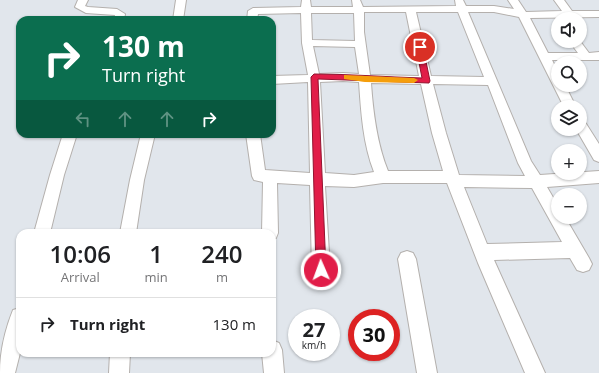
<!DOCTYPE html>
<html lang="en">
<head>
<meta charset="utf-8">
<style>
	body { margin:0; font-family:"Open Sans",sans-serif; background:#f2f2f2; color:#202124; height:100vh; display:flex; flex-direction:column; font-size:15px; white-space:nowrap }
	* { box-sizing:border-box; margin:0 }
	p { font-size:13px; color:#757577 }
	.icon { flex:none; width:22px; height:22px; fill:none; stroke:currentColor; stroke-width:2; stroke-linecap:round; stroke-linejoin:round }
	.map { position:relative; flex:1; overflow:hidden }
	.panel { position:absolute; left:16px; top:229px; width:260px; height:128px; display:flex; flex-direction:column; background:#fff; border-radius:12px; box-shadow:0 1px 3px #0004 }
	.panel>* { flex:none }
	.top-card { position:absolute; left:16px; top:16px; width:260px; height:122px; border-radius:12px; box-shadow:0 1px 3px #0004; background:#0b6e4f; color:#fff; overflow:hidden }
	.controls { position:absolute; left:551px; top:12px; display:grid; gap:8px }
	.controls a { display:grid; place-items:center; width:36px; height:36px; border-radius:50%; background:#fff; box-shadow:0 1px 3px #0004; font-size:20px }
	.speed { position:absolute; left:288px; top:309px; display:flex; gap:8px; font-size:20px; font-weight:700; text-align:center }
	.speed>* { display:grid; place-content:center; width:52px; height:52px; border-radius:50%; background:#fff; box-shadow:0 1px 3px #0004; line-height:1 }
	.speed small { font-size:10px; font-weight:400 }
	.speed .limit { border:6px solid #d22; background:#fff; color:#111 }
	.pin { position:absolute; display:grid; place-items:center; width:34px; height:34px; color:#fff; margin:-17px; border:2px solid #fff; border-radius:50%; box-shadow:0 1px 4px #0007 }
	.me { position:absolute; width:44px; margin:-22px; rotate:358deg; stroke-linejoin:round; filter:drop-shadow(0 0 3px #0008) }
	.turn { display:flex; align-items:center; gap:14px; height:84px; padding:0 20px; font-size:18px }
	.turn .icon { width:52px; height:52px; stroke-width:2.5 }
	.turn b { display:block; font-size:28px; line-height:34px }
	.lanes { display:flex; align-items:center; height:38px; padding:0 20px; background:#0003; justify-content:center; gap:20px; direction:ltr }
	.lanes .off { opacity:.35 }
	.eta { display:flex; justify-content:space-evenly; align-items:center; height:68px; text-align:center }
	.eta b { font-size:24px; font-weight:600; line-height:28px }
	ul { padding:0; list-style:none }
	li { display:flex; align-items:center; gap:12px; height:52px; padding:0 20px; border-top:1px solid #e0e0e0 }
	li div { flex:1 }
	li b { display:block; font-size:15px }
	li em { font-style:normal }
	.map>svg:first-child { display:block }
	.lines { fill:none; stroke-linecap:round; stroke-linejoin:round }
	.street-casing { stroke:#b4b0ad; stroke-width:2 }
	.street { fill:#fff; fill-rule:evenodd }
	.route { fill:#e11d48; stroke:#92132f }
	.slow { fill:#f59e0b }
</style>
</head>
<body>
<div class="map">
<svg width="599" height="373" viewBox="0 0 599 373">
	<rect width="100%" height="100%" fill="#e1e6ec"/>
	<g class="lines">
		<g class="street-casing">
			<path id="street" d="M78,0H88L85,6L88,7L117,9L125,14L124,20H114L115,15L86,13L75,7Z
				M176,0H186L183,20H173Z
				M302,0H310L311,7H353L352,0H360L363,7L456,6L455,0H463L466,6H494L514,9L508,0H518L526,12L562,11L554,0H564L572,11H599V17L530,18L548,53H578L569,41H580L589,53L599,52V60H552L558,72V85H565L576,107H564L519,17L494,12H468L531,161L540,175L599,171V183L547,187L558,206V217H565L589,258L592,264L589,270L583,272L577,270L570,258L494,260L545,373H525L478,263L447,183H383L354,187L325,186L330,270L327,276L321,279L315,276L312,270L310,185L277,183L278,233L276,238L272,240V233H262L263,182L254,180L252,176L246,134H260L265,170L310,173L308,82L272,84V76L308,75L302,43L301,13L258,14L257,20H247L248,11L253,8L301,7ZM364,12H406L419,76L370,75L364,32ZM416,12H458L484,77L431,76ZM311,13H354L355,41L312,40ZM313,46L355,47L359,74L343,73L319,74ZM343,81L359,82C361,112 363,144 374,172L354,175L325,173L320,82ZM371,83L421,84L432,133L443,171H388C377,144 373,112 371,83ZM433,84L488,85L518,163L525,176L459,175L446,133ZM464,187L532,188L562,242L487,244Z
				M580,120L585,122L599,144V162L594,160L576,129H580Z
				M63,134H77L64,175L50,233H34L50,175Z
				M141,134H155L144,180L136,233H120L130,180Z
				M407,251L413,253L416,259L437,373H417L398,259L401,253Z
				M20,308V353L15,373H0C0,351 5,330 13,310Z
				M272,340L279,343L282,350L284,373H264L262,353H272Z
				M110,353H130L129,373H109Z"/>
		</g>
		<use href="#street" class="street"/>
	</g>
	<path class="route" d="M420,45L423,47L430,81L429,83L318,79L326,270L325,274L321,275L317,274L316,270L311,77L314,74C350,74 386,77 422,78L416,47Z"/>
	<path class="slow" d="M344,75L414,78L418,80L414,83L365,82L344,79Z"/>
</svg>
<div class="controls">
<a><svg class="icon" aria-label="sound" viewBox="0 0 24 24"><path d="M4 9h4l5-4v14l-5-4H4zM17 9q2 3 0 6"/></svg></a>
<a><svg class="icon" aria-label="search" viewBox="0 0 24 24"><circle cx="10" cy="10" r="6"/><path d="M15 15l6 6"/></svg></a>
<a><svg class="icon" aria-label="layers" viewBox="0 0 24 24"><path d="M12 4l9 5-9 5-9-5zM3 14l9 5 9-5"/></svg></a>
<a>+</a>
<a>−</a>
</div>
<div class="speed"><div>27<small>km/h</small></div><div class="limit">30</div></div>
<div class="pin" style="left:420px;top:47px;background:#d93025"><svg class="icon" aria-label="arrive" viewBox="0 0 24 24"><path d="M6 21V4h12l-3 4 3 4H6"/></svg></div>
<svg class="me" style="left:321px;top:270px" viewBox="-20 -20 40 40"><circle r="17" fill="#e11d48" stroke="#fff" stroke-width="3"/><path d="M0-11L8 9 0 5-8 9z" fill="#fff"/></svg>
<div class="top-card">
<div class="turn"><svg class="icon" aria-label="right" viewBox="0 0 24 24"><path d="M7 20v-9h11M14 6l5 5-5 5"/></svg><div><b>130 m</b>Turn right</div></div>
<div class="lanes"><svg class="icon off" aria-label="left" viewBox="0 0 24 24"><path d="M17 20v-9H6M10 6l-5 5 5 5"/></svg><svg class="icon off" aria-label="ahead" viewBox="0 0 24 24"><path d="M12 20V5M6 11l6-6 6 6"/></svg><svg class="icon off" aria-label="ahead" viewBox="0 0 24 24"><path d="M12 20V5M6 11l6-6 6 6"/></svg><svg class="icon" aria-label="right" viewBox="0 0 24 24"><path d="M7 20v-9h11M14 6l5 5-5 5"/></svg></div>
</div>
<section class="panel">
<div class="eta">
<div><b>10:06</b><p>Arrival</p></div>
<div><b>1</b><p>min</p></div>
<div><b>240</b><p>m</p></div>
</div>
<ul>
<li><svg class="icon" aria-label="right" viewBox="0 0 24 24"><path d="M7 20v-9h11M14 6l5 5-5 5"/></svg><div><b>Turn right</b></div><em>130 m</em></li>
</ul>
</section>
</div>
</body>
</html>
